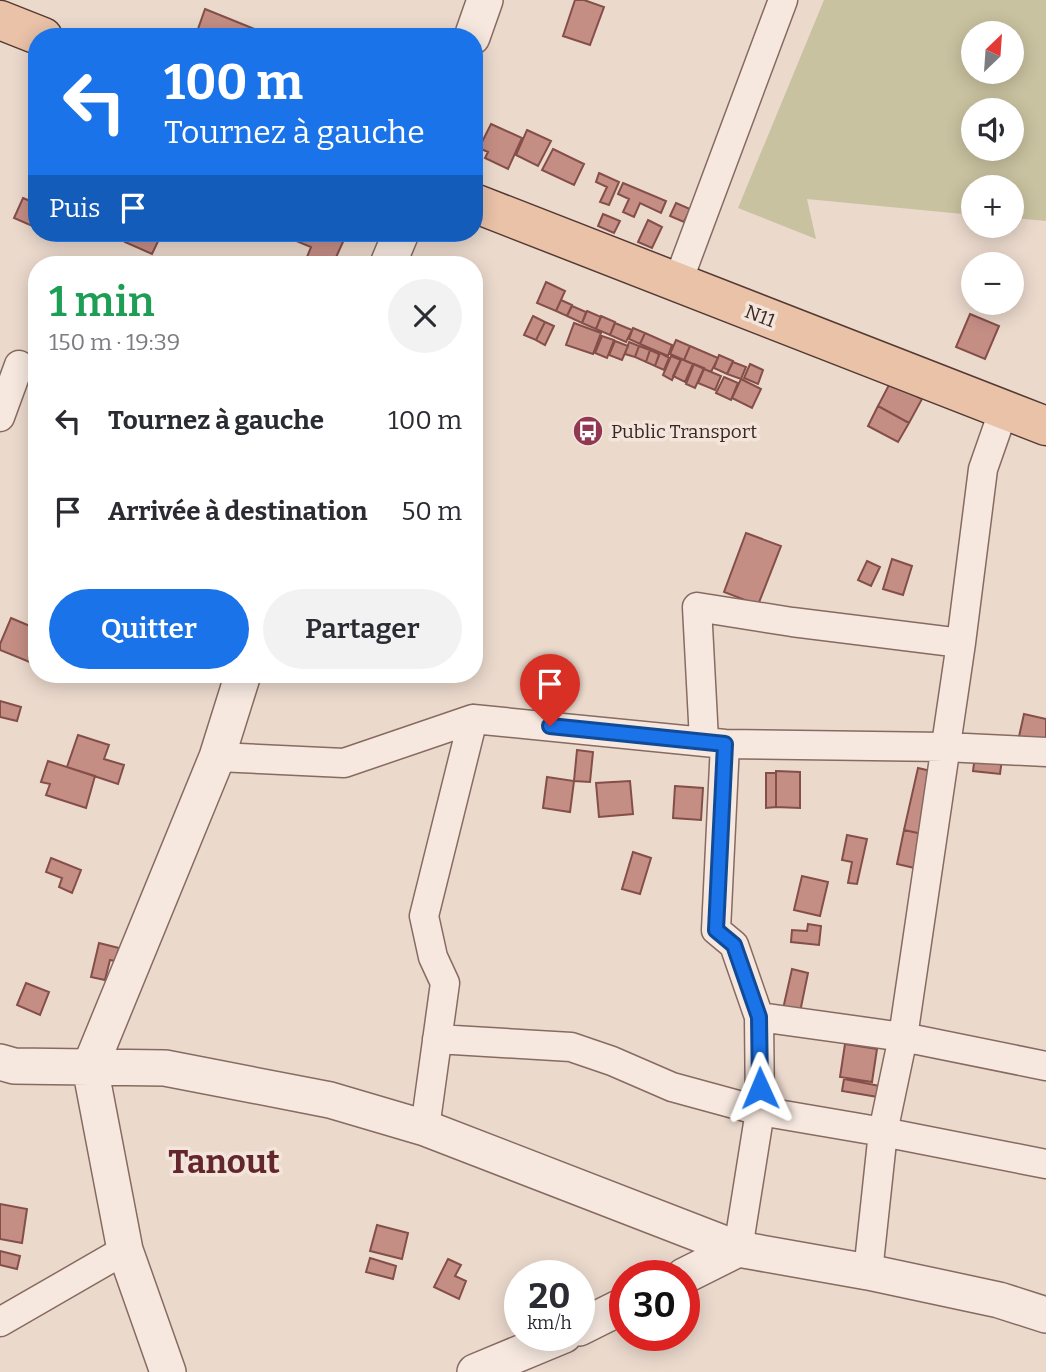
<!DOCTYPE html>
<html lang="fr">
<head>
<meta charset="utf-8">
<style>
	body { margin:0; font-family:Bitter,serif; background:#f2f2f3; color:#2b2b33; height:100vh; display:flex; flex-direction:column; font-size:26px; white-space:nowrap }
	* { box-sizing:border-box; margin:0 }
	p { font-size:23px; color:#7c7c81 }
	.icon { flex:none; width:38px; height:38px; fill:none; stroke:currentColor; stroke-width:2; stroke-linecap:round; stroke-linejoin:round }
	.map { position:relative; flex:1; overflow:hidden }
	.drawer { position:absolute; left:28px; top:256px; width:455px; height:427px; display:flex; flex-direction:column; background:#fff; border-radius:28px; box-shadow:0 4px 18px #0003 }
	.drawer>* { flex:none }
	.guide { position:absolute; left:28px; top:28px; width:455px; height:214px; border-radius:28px; box-shadow:0 4px 18px #0003; background:#1a73e8; color:#fff; overflow:hidden }
	.needle { width:46px; rotate:25deg }
	.controls { position:absolute; left:961px; top:21px; display:grid; gap:14px }
	.controls a { display:grid; place-items:center; width:63px; height:63px; border-radius:50%; background:#fff; box-shadow:0 4px 18px #0003; font-size:35px }
	.speed { position:absolute; left:504px; top:1260px; display:flex; gap:14px; font-size:35px; font-weight:700; text-align:center }
	.speed>* { display:grid; place-content:center; width:91px; height:91px; border-radius:50%; background:#fff; box-shadow:0 4px 18px #0003; line-height:1 }
	.speed small { font-size:18px; font-weight:400 }
	.speed .limit { border:10px solid #d22; background:#fff; color:#111 }
	.pin { position:absolute; display:grid; place-items:center; width:60px; height:60px; color:#fff; margin:-72px -30px; border-radius:50% 50% 50% 0; rotate:-45deg; box-shadow:0 0 7px #0007 }
	.pin .icon { rotate:45deg }
	.me { position:absolute; width:77px; margin:-38px; rotate:359deg; stroke-linejoin:round; filter:drop-shadow(0 0 5px #0008) }
	.turn { display:flex; align-items:center; gap:24px; height:147px; padding:0 21px; font-size:32px }
	.turn .icon { width:91px; height:91px; stroke-width:2.5 }
	.turn b { display:block; font-size:49px; line-height:60px }
	.then { display:flex; align-items:center; height:66px; padding:0 21px; background:#0003; gap:14px; font-size:26px }
	.round { display:grid; place-items:center; flex:none; width:74px; height:74px; border-radius:37px; background:#f2f2f3 }
	.headline { display:flex; align-items:center; justify-content:space-between; height:119px; padding:0 21px }
	h1 { font-size:42px; font-weight:600; line-height:52px; color:#1e9e55 }
	.cta { display:flex; gap:14px; margin-top:auto; padding:14px 21px }
	.cta a { flex:1; height:80px; border-radius:42px; background:#1a73e8; color:#fff; font-size:28px; font-weight:600; line-height:80px; text-align:center }
	.cta a+a { background:#f2f2f3; color:#2b2b33 }
	ul { padding:0; list-style:none }
	li { display:flex; align-items:center; gap:21px; height:91px; padding:0 21px }
	li div { flex:1 }
	li b { display:block; font-size:26px }
	li em { font-style:normal }
	.map>svg:first-child { display:block }
	.green { fill:#c9c2a0; fill-rule:evenodd }
	.building { fill:#c58e85; stroke:#844f49; stroke-width:2 }
	.lines { fill:none; stroke-linecap:round; stroke-linejoin:round }
	.minor-casing { stroke:#876a61; stroke-width:31 }
	.tertiary-casing { stroke:#876a61; stroke-width:38 }
	.primary-casing { stroke:#553a34; stroke-width:41 }
	.minor { stroke:#f6e8df; stroke-width:28 }
	.tertiary { stroke:#f6e8df; stroke-width:35 }
	.primary { stroke:#e9c2a8; stroke-width:38 }
	.route-casing { stroke:#114b97; stroke-width:18 }
	.route { stroke:#1a73e8; stroke-width:12 }
	.labels { text-anchor:middle; dominant-baseline:central; stroke-width:7; stroke-linejoin:round; paint-order:stroke }
	.street-label { font-size:19px; fill:#392723; stroke:#f3e5db }
	.poi-label { font-size:19px; fill:#392723; stroke:#f3e5db; text-anchor:start }
	.town-label { font-size:33px; font-weight:bold; fill:#62262b; stroke:#f3e5db }
</style>
</head>
<body>
<div class="map">
<svg width="1046" height="1372" viewBox="0 0 1046 1372">
	<rect width="100%" height="100%" fill="#ebd9cc"/>
	<path class="green" d="M824,0H1046V221L1012,218V187H973V215L807,199L816,239L738,208ZM973,33H1012V72H973ZM973,110H1012V149H973Z"/>
	<path class="building" d="M575,0H584L604,7L590,45L563,36Z
		M205,9L274,37H218L198,29Z
		M491,124L522,138L508,169L485,158L488,152L479,148Z
		M527,130L551,141L538,166L516,155Z
		M553,149L584,164L574,185L542,170Z
		M599,173L619,182L609,205L600,202L607,187L596,182Z
		M623,183L666,201L661,213L640,203L634,217L623,212L629,199L618,194Z
		M23,198L37,204V228L14,218Z
		M676,203L690,209L684,222L670,216Z
		M603,214L620,221L614,233L598,226Z
		M648,220L662,227L652,248L638,242Z
		M130,233H162L152,254L125,242Z
		M291,233H347L333,264L305,262L311,247L289,238Z
		M546,282L565,291L556,311L537,303Z
		M561,300L572,305L567,316L556,311Z
		M572,306L586,312L582,323L567,316Z
		M587,311L601,317L596,329L582,323Z
		M970,314L999,326L985,359L956,347Z
		M533,316L545,322L536,340L524,335Z
		M601,316L615,322L610,335L596,329Z
		M545,322L554,326L545,345L536,340Z
		M574,323L601,333L593,354L566,345Z
		M615,323L632,330L626,342L610,335Z
		M633,328L645,333L640,344L629,339Z
		M645,333L672,345L668,356L640,344Z
		M602,336L614,340L607,358L595,353Z
		M676,340L690,346L684,360L670,354Z
		M615,341L628,346L622,360L609,355Z
		M629,342L639,346L635,357L625,354Z
		M639,346L650,350L646,362L635,357Z
		M690,346L718,358L711,372L684,360Z
		M650,350L659,354L655,366L646,362Z
		M660,353L669,358L664,370L655,366Z
		M719,355L733,361L727,374L714,368Z
		M671,356L681,360L672,380L663,375Z
		M681,359L693,364L685,382L673,376Z
		M733,362L746,367L741,379L727,374Z
		M694,364L704,368L695,388L686,384Z
		M750,364L763,370L758,384L744,378Z
		M704,369L721,376L715,390L698,383Z
		M724,377L738,383L731,400L716,393Z
		M741,379L761,389L752,408L732,398Z
		M890,383L922,399L909,423L878,406Z
		M878,406L909,423L898,442L868,426Z
		M746,533L781,546L758,605L724,592Z
		M892,559L912,566L903,595L883,589Z
		M867,561L880,567L871,586L858,580Z
		M11,618L37,629V665L0,650V644Z
		M0,701L21,707L17,721L0,717Z
		M1024,714L1046,719V748L1018,741Z
		M78,735L109,745L104,759L124,765L118,784L67,767Z
		M577,750L593,752L590,782L574,781Z
		M975,756L1002,759L1000,774L973,771Z
		M48,761L95,776L86,808L46,795L50,784L41,782Z
		M918,768L940,773L927,835L904,830Z
		M776,771L800,772V808L776,807Z
		M766,773H776V807L766,808Z
		M547,777L574,781L570,812L543,808Z
		M630,781L633,814L599,817L596,783Z
		M675,786L703,788L701,820L673,818Z
		M904,830L927,835L919,869L897,864Z
		M847,835L867,839L857,884L848,883L852,862L842,860Z
		M633,852L651,858L640,894L622,889Z
		M51,858L81,870L72,893L59,887L62,878L46,872Z
		M802,876L828,882L820,916L794,910Z
		M808,924L821,926L819,945L791,942L792,930L807,931Z
		M99,943L119,948L115,961L110,960L105,980L91,977Z
		M792,969L808,973L800,1012L783,1009Z
		M26,983L49,992L40,1015L17,1005Z
		M845,1044L877,1049L872,1082L840,1077Z
		M844,1079L880,1086L878,1097L842,1091Z
		M0,1204L27,1209L22,1243L0,1239Z
		M377,1225L408,1233L402,1259L370,1251Z
		M0,1251L20,1256L17,1269L0,1265Z
		M370,1258L396,1266L393,1279L366,1272Z
		M448,1259L461,1265L455,1276L466,1281L459,1299L434,1287Z"/>
	<g class="lines">
		<g class="minor-casing">
			<path id="minor" d="M677,284L783,0
				M0,417L19,365
				M704,740L697,607L792,622L961,643
				M725,744L716,930L734,945L759,1017L760,1111L738,1249
				M217,757L344,763L473,719L725,744L945,747L1046,752
				M759,1017L903,1037L1046,1066
				M437,1039L571,1047L612,1061L672,1087L760,1111L883,1132L1046,1164
				M425,1128L445,983L433,957L424,916L473,719
				M868,1272L883,1132L903,1037L961,643L983,469L1004,409
				M0,1322L125,1250"/>
		</g>
		<g class="tertiary-casing">
			<path id="tertiary" d="M472,37L485,0
				M388,264L401,233
				M0,1062L14,1066L165,1068L330,1100L425,1128L738,1249L868,1272L999,1300L1046,1315
				M684,1276L738,1249
				M579,1328L625,1305
				M168,1372L125,1250L90,1067L217,757L243,674
				M475,1372L564,1335"/>
		</g>
		<g class="primary-casing">
			<path id="primary" d="M0,20L43,37
				M474,203L1046,426"/>
		</g>
		<use href="#minor" class="minor"/>
		<use href="#tertiary" class="tertiary"/>
		<use href="#primary" class="primary"/>
	</g>
	<g class="lines">
		<g class="route-casing">
			<path id="route" d="M550,726L725,744L716,930L734,945L759,1017L760,1088"/>
		</g>
		<use href="#route" class="route"/>
	</g>
	<defs>
		<g id="bus-disc" transform="scale(1.575)"><circle r="9.5" fill="#903751" stroke="#f3e5db"/><path d="M-5-6H5V4H4V6H2V4H-2V6H-4V4H-5ZM-3.5-4V0h7V-4ZM-3.5 1.2v1.5H-2V1.2ZM2 1.2v1.5H3.5V1.2Z" fill="#fff"/></g>
	</defs>
	<g fill-rule="evenodd">
		<use href="#bus-disc" x="588" y="431"/>
	</g>
	<g class="labels">
		<g class="street-label">
			<text transform="translate(760 316) rotate(21)">N11</text>
		</g>
		<g class="poi-label">
			<text x="611" y="431">Public Transport</text>
		</g>
		<g class="town-label">
			<text x="224" y="1162">Tanout</text>
		</g>
	</g>
</svg>
<div class="controls">
<a><svg class="needle" viewBox="-14 -14 28 28"><path d="M0-13l5 13h-10z" fill="#e53935"/><path d="M0 13l5-13h-10z" fill="#7c7c81"/></svg></a>
<a><svg class="icon" aria-label="sound" viewBox="0 0 24 24"><path d="M4 9h4l5-4v14l-5-4H4zM17 9q2 3 0 6"/></svg></a>
<a>+</a>
<a>−</a>
</div>
<div class="speed"><div>20<small>km/h</small></div><div class="limit">30</div></div>
<div class="pin" style="left:550px;top:726px;background:#d93025"><svg class="icon" aria-label="arrive" viewBox="0 0 24 24"><path d="M6 21V4h12l-3 4 3 4H6"/></svg></div>
<svg class="me" style="left:760px;top:1088px" viewBox="-20 -20 40 40"><path d="M0-17L14 15 0 8-14 15z" fill="#1a73e8" stroke="#fff" stroke-width="4"/></svg>
<div class="guide">
<div class="turn"><svg class="icon" aria-label="left" viewBox="0 0 24 24"><path d="M17 20v-9H6M10 6l-5 5 5 5"/></svg><div><b>100 m</b>Tournez à gauche</div></div>
<div class="then">Puis<svg class="icon" aria-label="arrive" viewBox="0 0 24 24"><path d="M6 21V4h12l-3 4 3 4H6"/></svg></div>
</div>
<section class="drawer">
<div class="headline"><div><h1>1 min</h1><p>150 m · 19:39</p></div><a class="round"><svg class="icon" aria-label="close" viewBox="0 0 24 24"><path d="M6 6l12 12M18 6L6 18"/></svg></a></div>
<ul>
<li><svg class="icon" aria-label="left" viewBox="0 0 24 24"><path d="M17 20v-9H6M10 6l-5 5 5 5"/></svg><div><b>Tournez à gauche</b></div><em>100 m</em></li>
<li><svg class="icon" aria-label="arrive" viewBox="0 0 24 24"><path d="M6 21V4h12l-3 4 3 4H6"/></svg><div><b>Arrivée à destination</b></div><em>50 m</em></li>
</ul>
<div class="cta"><a>Quitter</a><a>Partager</a></div>
</section>
</div>
</body>
</html>
